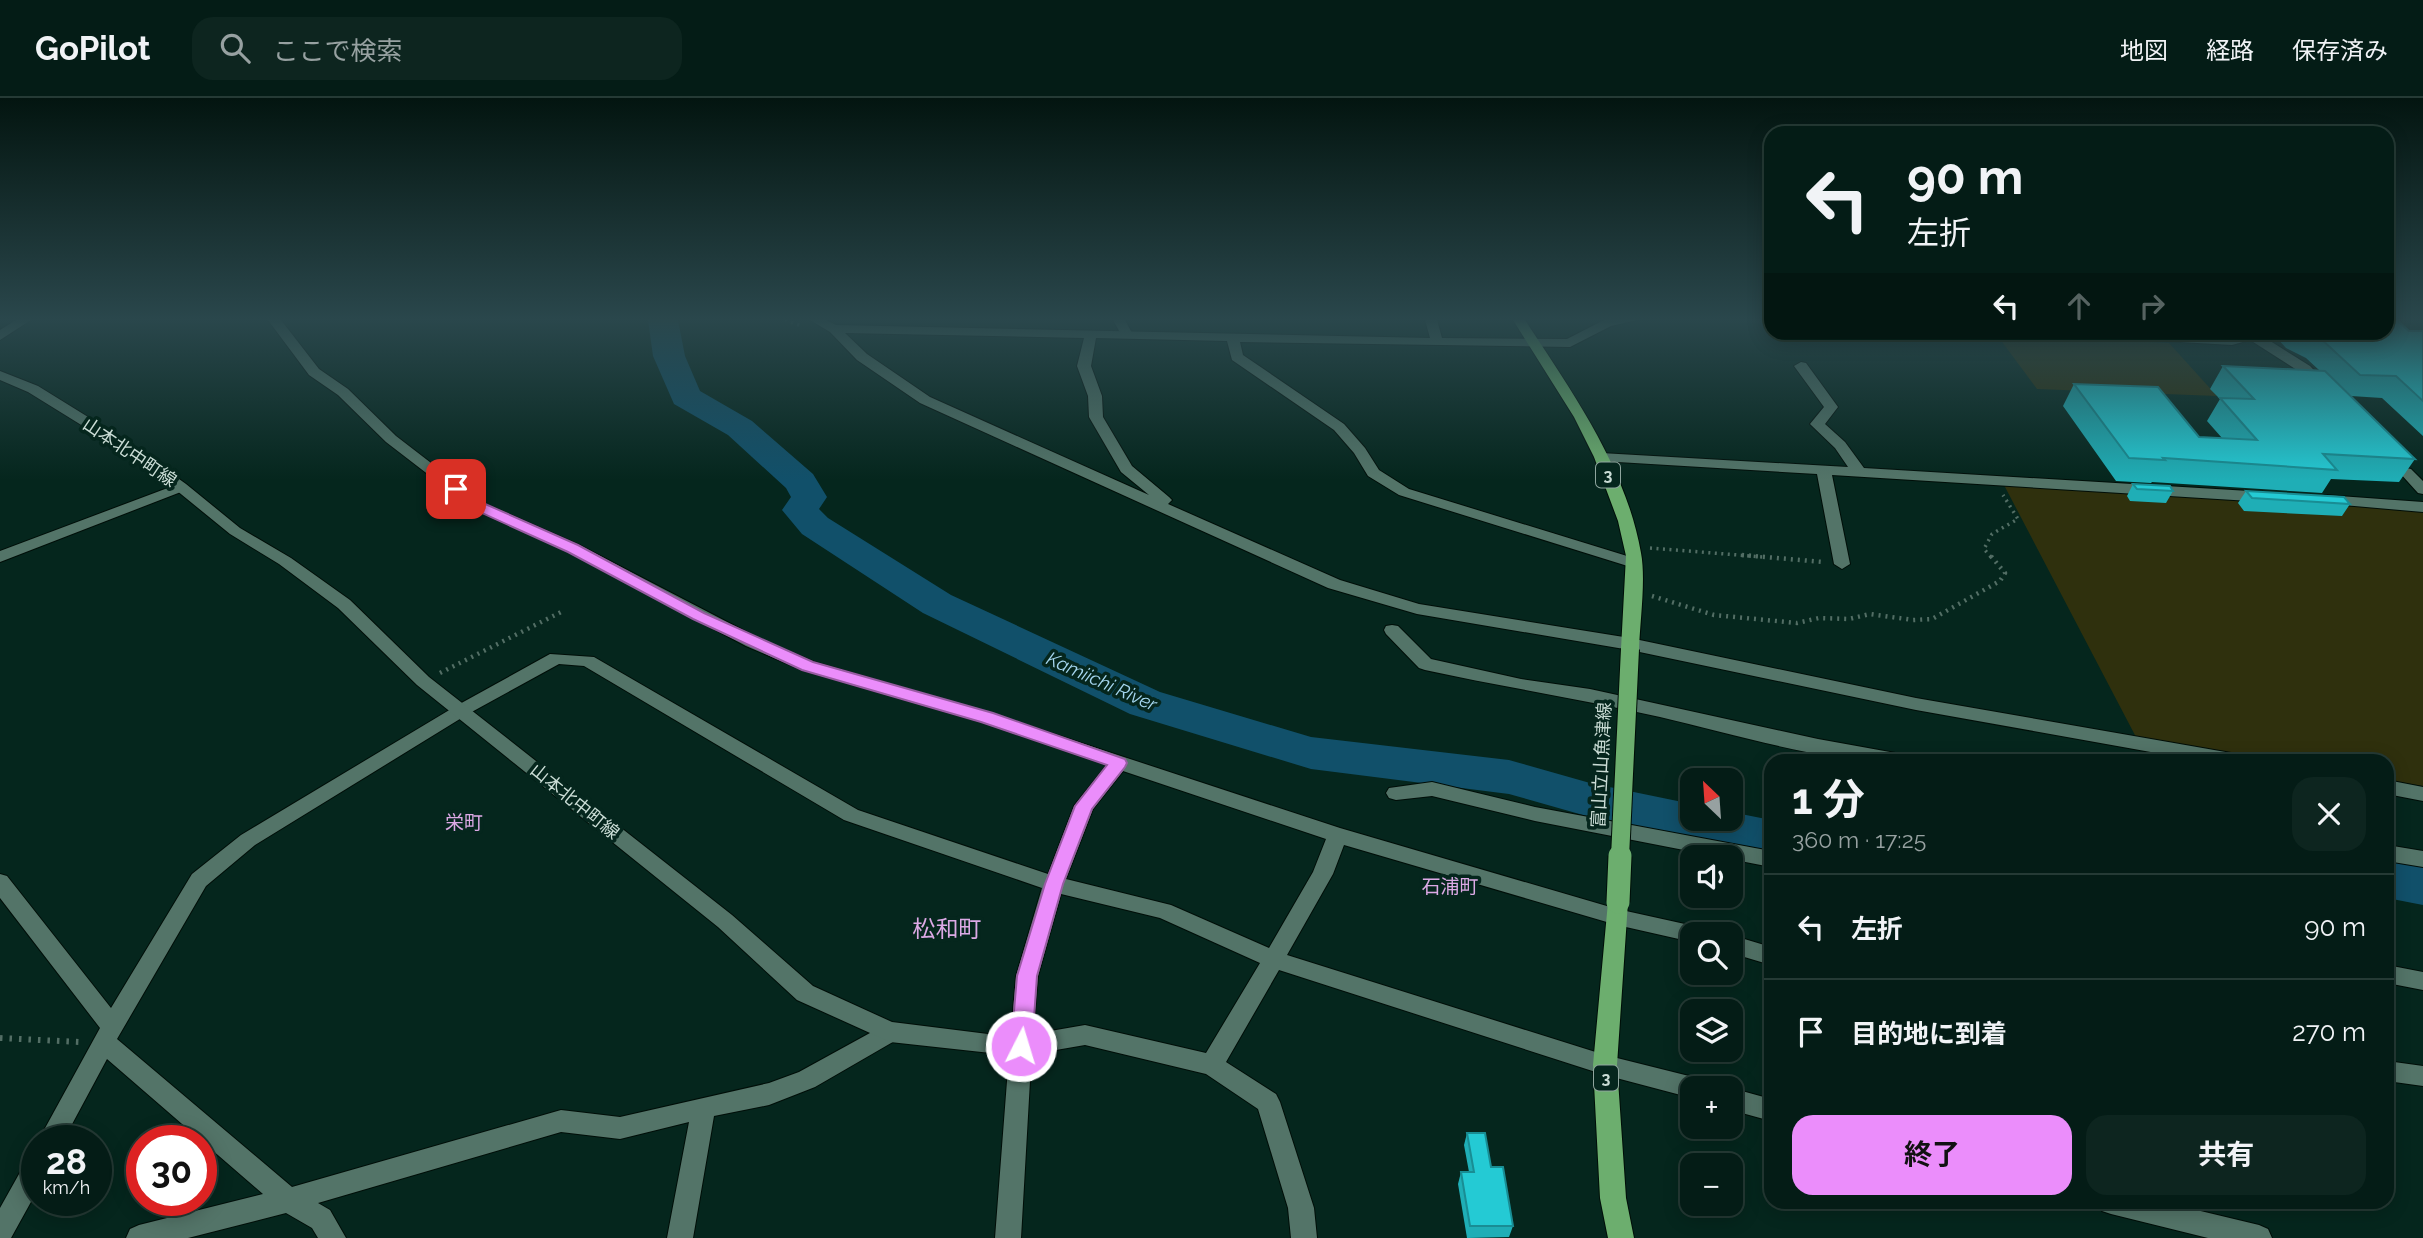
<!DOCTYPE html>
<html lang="ja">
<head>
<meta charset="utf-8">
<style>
	body { margin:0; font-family:Raleway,"Noto Sans JP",sans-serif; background:#0d251f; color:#f1f3f6; height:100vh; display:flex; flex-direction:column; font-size:26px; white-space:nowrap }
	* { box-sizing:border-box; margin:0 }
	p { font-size:23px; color:#97a1a1 }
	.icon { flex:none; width:38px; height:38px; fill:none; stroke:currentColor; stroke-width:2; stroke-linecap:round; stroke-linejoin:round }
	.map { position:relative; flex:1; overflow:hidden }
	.details { position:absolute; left:1764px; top:656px; width:630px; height:455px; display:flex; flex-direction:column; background:#041c16; border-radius:21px; box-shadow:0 4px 18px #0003,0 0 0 2px #253a35 }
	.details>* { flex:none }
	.banner { position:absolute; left:1764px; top:28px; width:630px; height:214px; border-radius:21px; box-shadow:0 4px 18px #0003,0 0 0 2px #253a35; background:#041c16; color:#f1f3f6; overflow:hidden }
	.needle { width:46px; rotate:335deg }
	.controls { position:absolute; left:1680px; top:670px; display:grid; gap:14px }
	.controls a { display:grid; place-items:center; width:63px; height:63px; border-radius:14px; background:#041c16; box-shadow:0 4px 18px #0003,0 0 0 2px #253a35; font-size:35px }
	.speed { position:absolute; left:21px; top:1027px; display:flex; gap:14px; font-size:35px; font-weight:700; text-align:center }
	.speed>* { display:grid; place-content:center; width:91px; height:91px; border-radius:50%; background:#041c16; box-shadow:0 4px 18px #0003,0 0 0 2px #253a35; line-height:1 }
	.speed small { font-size:18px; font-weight:400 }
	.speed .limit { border:10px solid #d22; background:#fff; color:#111 }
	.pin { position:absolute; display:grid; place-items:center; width:60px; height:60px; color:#fff; margin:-30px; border-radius:14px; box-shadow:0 4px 10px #0006 }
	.me { position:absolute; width:77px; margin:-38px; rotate:5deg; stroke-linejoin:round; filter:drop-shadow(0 0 5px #0008) }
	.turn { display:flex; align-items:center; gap:24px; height:147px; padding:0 28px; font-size:32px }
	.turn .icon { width:91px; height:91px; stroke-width:2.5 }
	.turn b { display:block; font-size:49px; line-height:60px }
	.lanes { display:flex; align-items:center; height:66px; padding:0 28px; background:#0003; justify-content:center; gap:35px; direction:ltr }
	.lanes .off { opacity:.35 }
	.round { display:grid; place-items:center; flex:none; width:74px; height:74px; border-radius:21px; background:#0d251f }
	.headline { display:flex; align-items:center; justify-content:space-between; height:119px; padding:0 28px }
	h1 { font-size:42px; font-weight:700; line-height:52px }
	.action { display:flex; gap:14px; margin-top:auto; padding:14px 28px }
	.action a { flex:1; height:80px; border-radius:21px; background:#eb8dfb; color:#111; font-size:28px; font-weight:700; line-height:80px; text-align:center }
	.action a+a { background:#0d251f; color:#f1f3f6 }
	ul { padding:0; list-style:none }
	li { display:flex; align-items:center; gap:21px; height:105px; padding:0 28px; border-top:2px solid #253a35 }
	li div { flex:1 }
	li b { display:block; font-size:26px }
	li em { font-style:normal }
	header { display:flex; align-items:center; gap:42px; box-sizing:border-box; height:98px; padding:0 35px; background:#041c16; border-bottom:2px solid #253a35 }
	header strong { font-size:33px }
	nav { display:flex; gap:38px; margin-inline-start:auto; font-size:24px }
	.search { width:490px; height:63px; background:#0d251f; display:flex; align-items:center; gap:18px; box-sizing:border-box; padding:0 24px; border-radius:21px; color:#97a1a1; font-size:26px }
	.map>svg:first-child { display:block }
	.green { fill:#2f300d }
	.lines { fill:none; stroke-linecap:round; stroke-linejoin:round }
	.river { fill:#11506a; fill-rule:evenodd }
	.street-casing { stroke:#000e08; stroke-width:2 }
	.secondary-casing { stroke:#000e08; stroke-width:2 }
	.primary-casing { stroke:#000e08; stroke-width:2 }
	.path-far2 { stroke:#536e65; stroke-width:3.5; stroke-dasharray:2 4.5; stroke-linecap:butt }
	.path-far1 { stroke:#536e65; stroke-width:4.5; stroke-dasharray:2 5; stroke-linecap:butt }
	.path { stroke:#536e65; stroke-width:6; stroke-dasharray:2.5 7; stroke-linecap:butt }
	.street { fill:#537468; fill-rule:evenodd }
	.secondary { fill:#537468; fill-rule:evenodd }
	.primary { fill:#6cae6e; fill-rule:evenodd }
	.primary-bridge-far1-casing { stroke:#000e08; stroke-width:20; stroke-linecap:butt }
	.primary-bridge-casing { stroke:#000e08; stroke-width:25; stroke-linecap:butt }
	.primary-bridge-far1 { stroke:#6cae6e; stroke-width:18 }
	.primary-bridge { stroke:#6cae6e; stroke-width:23 }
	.wall { fill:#1faeb6 }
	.building { fill:#24cad4; stroke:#198d94; stroke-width:2 }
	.route { fill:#eb8dfb; stroke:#995ca3; stroke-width:2 }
	.labels { text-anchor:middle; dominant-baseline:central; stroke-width:7; stroke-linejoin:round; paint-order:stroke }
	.shield { fill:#05261d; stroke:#8fa59e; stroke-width:2 }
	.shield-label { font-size:16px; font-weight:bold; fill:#cadcd5 }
	.street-label { font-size:18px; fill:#cadcd5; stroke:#05261d }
	.water-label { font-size:19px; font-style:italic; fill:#a5d6ef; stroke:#05261d }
	.neighbourhood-label { font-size:19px; fill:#dca9e5; stroke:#05261d }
	.near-neighbourhood-label { font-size:23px; fill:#dca9e5; stroke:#05261d }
</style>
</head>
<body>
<header>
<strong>GoPilot</strong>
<div class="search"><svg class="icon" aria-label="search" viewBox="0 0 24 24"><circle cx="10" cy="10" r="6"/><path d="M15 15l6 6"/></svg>ここで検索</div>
<nav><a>地図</a><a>経路</a><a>保存済み</a></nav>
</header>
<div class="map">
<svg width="2423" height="1140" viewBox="0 0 2423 1140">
	<rect width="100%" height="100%" fill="#05261d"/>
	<path class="green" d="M1997,237L2169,245L2217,298L2037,291Z
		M2004,387L2423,412V688L2387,682V663H2274L2137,641Z"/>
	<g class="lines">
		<path class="river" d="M648,222H678L685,258L700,293L752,323L813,376L827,399L819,411L828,420L951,497L1160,594L1311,639L1509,662L1590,685L1692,706V721H1731V714L1771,722V758L1590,719L1509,696L1311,671L1130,616L923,515L802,436L782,412L791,399L786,390L728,337L674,306L653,258Z
			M2387,762L2423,767V807L2387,800Z"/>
		<g class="street-casing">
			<path id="street" d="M16,222H31L0,242V232Z
				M268,222H281L319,271L348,291L396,338L483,405L579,447L758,540L814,564L993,616L1340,730L1617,811L1703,830L1705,836H1692V844L1617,827L1344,747L1333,776L1287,857L1605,957L1693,979L1701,983L1705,990H1692V1000L1605,977L1279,872L1226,964L1276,996L1280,1004L1314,1110L1317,1140H1291L1288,1110L1258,1011L1206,976L1085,947L1021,958L1013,955L1010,948L1016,878L1042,790L844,722L584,568L559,566L468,616L255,747L206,788L117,941L292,1089L561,1012L620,1019L769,985L799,974L890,924L898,927L901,934L898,941L815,989L769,1007L714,1018L693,1140H667L689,1024L620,1041L561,1034L318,1105L330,1112L346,1140H318L312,1130L286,1115L188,1140H126L130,1131L139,1127L263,1096L107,961L63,1043H38L100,930L0,800V776L7,778L111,910L192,776L241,737L456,608L550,556L594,559L858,712L1048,776L1074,708L1107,667L981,624L802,572L746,548L567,453L473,411L386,344L338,297L309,277ZM1123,673L1326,741L1313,774L1269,850L1171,807L1066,781L1093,711ZM1061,796L1160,820L1260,865L1206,955L1085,927L1033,936L1038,878Z
				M810,222H826L836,227L1430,240L1425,222H1437L1442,240L1567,241L1604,222H1637L1611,228L1570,249L1240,244L1243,257L1344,326L1365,350L1379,372L1409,391L1640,462L1642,465L1634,470L1399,397L1368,378L1354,355L1334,332L1232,262L1227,243L1096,240L1091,268L1102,298L1103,319L1132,368L1169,399L1172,402L1168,406L1340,482L1419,506L1630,540L1916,600L2237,656L2244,658L2246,663H2201L1916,612L1630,552L1417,516L1328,490L920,305L857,262L830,234ZM845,235L1084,240L1077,268L1088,298L1089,319L1121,374L1149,397L930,299L867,256Z
				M1782,234H1795V236L1789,240Z
				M2071,234H2151L2232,239L2241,237L2240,234H2256L2310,268L2330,289L2323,293L2318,292L2300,274L2250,242L2232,247L2077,238Z
				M1801,264L1806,265L1838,309L1825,326L1845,344L1864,370L2266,394L2274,399L2266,404L1832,377L1850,466L1842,471L1834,466L1817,376L1601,363L1594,359L1601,355L1848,369L1835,350L1810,326L1824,309L1794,268Z
				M2406,370L2411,371L2423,383V396L2418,395L2399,374Z
				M181,385L188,389L186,392L0,464V453Z
				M2325,397L2423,404V414L2320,405L2317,402L2320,399Z
				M1392,527L1398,528L1431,561L1521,581L1590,591L1818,641L1901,656L1908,658L1910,663C1830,667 1738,637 1660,619C1582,601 1503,589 1425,572L1419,570L1386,536L1384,532L1386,528Z
				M2387,682L2423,689V703L2387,696Z
				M1432,684L1535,709L1771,753V769L1535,723L1432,698L1396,702L1389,700L1386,695L1389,690Z
				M2387,747L2423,753V769L2387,763Z
				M1731,837L1771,849V867L1731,855Z
				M2387,867L2423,874V892L2387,885Z
				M2387,963L2423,968V988L2387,983Z
				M1731,990L1771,1001V1023L1731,1012Z
				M37,1056V1093L11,1140H0V1110L28,1060Z
				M2099,1104H2163L2259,1127L2268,1131L2272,1140H2208L2111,1116L2102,1113Z"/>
		</g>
		<g class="secondary-casing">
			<path id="secondary" d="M1113,222H1125L1132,235L1130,238H1122Z
				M0,273L38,288L122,340L186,386L240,430L291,460L350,502L429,579L732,817L813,888L892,924L1029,941L1032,948L1021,1140H995L1009,957L890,944L797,902L718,829L417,587L338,510L279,466L230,436L176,392L112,346L28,294L0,282Z"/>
		</g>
		<g class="primary-casing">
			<path id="primary" d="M1513,222H1525C1572,294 1626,369 1641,455C1646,481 1640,524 1639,551L1636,555L1630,557L1621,551L1626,458L1618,423L1594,359L1574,319Z
				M1618,796L1625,798L1628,804L1617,967L1626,1100L1634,1140H1608L1600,1100L1593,967L1608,804L1611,798Z"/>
		</g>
		<path class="path-far2" d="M785,222L802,228
			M1650,450L1763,459
			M1991,459L1984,451L1992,436L2018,421L2003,397"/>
		<path class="path-far1" d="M1742,457L1823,464
			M1652,498L1714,517L1797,525L1819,520L1849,521L1870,516L1913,522L1932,521L2000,483L2005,475L1990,457
			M440,575L563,513"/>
		<path class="path" d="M0,940L80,944"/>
		<use href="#street" class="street"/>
		<use href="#secondary" class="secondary"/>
		<use href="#primary" class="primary"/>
		<g class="primary-bridge-far1-casing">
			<path id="primary-bridge-far1" d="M1620,759L1630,551"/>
		</g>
		<g class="primary-bridge-casing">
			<path id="primary-bridge" d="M1618,804L1620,758"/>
		</g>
		<use href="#primary-bridge-far1" class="primary-bridge-far1"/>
		<use href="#primary-bridge" class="primary-bridge"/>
	</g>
	<path class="wall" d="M2409,233H2423V338L2382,300L2351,298L2415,361L2399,384L2331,381L2322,395L2152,384L2151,385L2116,383L2063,308L2074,286L2199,339L2222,340L2207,323L2220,301L2210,291L2223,268L2319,272L2306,260L2286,250L2277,240L2280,234H2387Z
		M2133,386L2173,393L2166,405L2130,403L2127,398Z
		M2246,393L2350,406L2342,418L2244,413L2238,405Z
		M1467,1035L1491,1069L1513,1128L1509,1139L1467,1140L1458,1086L1461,1074H1469L1464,1047Z"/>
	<path class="building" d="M2387,222H2397L2409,233H2423V303L2396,278L2360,277L2319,239L2310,234H2387Z
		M2223,268L2325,273L2415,361L2323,356L2337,372L2163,360L2165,362L2129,360L2074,286L2158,289L2199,339L2257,342L2220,300L2254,301Z
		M2133,386L2170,388L2173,393L2137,391Z
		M2246,393L2344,399L2350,406L2252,400Z
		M1467,1035H1485L1491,1069H1503L1513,1128H1470L1461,1074H1474Z"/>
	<linearGradient id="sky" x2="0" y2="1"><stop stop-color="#031510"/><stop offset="0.58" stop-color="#2a474c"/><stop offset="1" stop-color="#2a474c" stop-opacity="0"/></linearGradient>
	<rect width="2423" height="382" fill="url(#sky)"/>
	<path class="route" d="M456,387L483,405L578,447L704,515L813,564L993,615L1125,661L1127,665L1125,669L1092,711L1063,786L1037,878L1032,948L1029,954L1021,957L1014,954L1011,948L1017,878L1045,786L1075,708L1107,667L981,624L802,572L693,521L568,454L473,411L452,394V388Z"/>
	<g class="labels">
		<g class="shield">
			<rect x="1596" y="364.5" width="24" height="25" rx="5"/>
			<rect x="1594" y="967.5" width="24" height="25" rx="5"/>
		</g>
		<g class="shield-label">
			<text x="1608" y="377">3</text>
			<text x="1606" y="980">3</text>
		</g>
		<g class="street-label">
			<text transform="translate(130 354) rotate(34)">山本北中町線</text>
			<text transform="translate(1601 667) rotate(-87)">富山立山魚津線</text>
			<text transform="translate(575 703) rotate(39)">山本北中町線</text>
		</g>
		<g class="water-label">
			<text transform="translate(1102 583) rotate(24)">Kamiichi River</text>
		</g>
		<g class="neighbourhood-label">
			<text x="464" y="724">栄町</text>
			<text x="1450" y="788">石浦町</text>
		</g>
		<g class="near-neighbourhood-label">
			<text x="947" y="830">松和町</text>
		</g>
	</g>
</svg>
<div class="controls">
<a><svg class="needle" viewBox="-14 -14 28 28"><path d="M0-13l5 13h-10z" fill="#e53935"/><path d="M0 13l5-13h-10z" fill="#97a1a1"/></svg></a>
<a><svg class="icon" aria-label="sound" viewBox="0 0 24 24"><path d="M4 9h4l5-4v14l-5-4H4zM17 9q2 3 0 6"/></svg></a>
<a><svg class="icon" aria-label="search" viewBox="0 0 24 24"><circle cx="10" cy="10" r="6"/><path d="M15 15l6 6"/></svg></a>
<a><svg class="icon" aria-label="layers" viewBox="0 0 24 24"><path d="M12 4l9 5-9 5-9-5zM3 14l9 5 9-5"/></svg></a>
<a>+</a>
<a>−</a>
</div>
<div class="speed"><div>28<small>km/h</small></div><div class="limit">30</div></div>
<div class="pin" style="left:456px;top:391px;background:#d93025"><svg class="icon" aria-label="arrive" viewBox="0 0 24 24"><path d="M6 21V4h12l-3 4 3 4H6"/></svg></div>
<svg class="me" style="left:1021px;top:948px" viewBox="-20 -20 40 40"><circle r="17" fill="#eb8dfb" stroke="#fff" stroke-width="3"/><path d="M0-11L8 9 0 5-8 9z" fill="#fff"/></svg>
<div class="banner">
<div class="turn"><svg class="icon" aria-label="left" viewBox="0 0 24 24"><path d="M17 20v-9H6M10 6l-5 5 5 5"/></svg><div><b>90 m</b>左折</div></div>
<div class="lanes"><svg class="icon" aria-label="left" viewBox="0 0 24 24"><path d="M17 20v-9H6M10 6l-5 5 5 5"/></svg><svg class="icon off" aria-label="ahead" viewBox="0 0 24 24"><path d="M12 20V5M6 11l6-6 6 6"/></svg><svg class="icon off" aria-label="right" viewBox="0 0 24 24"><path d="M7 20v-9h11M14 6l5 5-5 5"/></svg></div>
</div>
<section class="details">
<div class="headline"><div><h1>1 分</h1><p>360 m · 17:25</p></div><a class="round"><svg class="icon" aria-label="close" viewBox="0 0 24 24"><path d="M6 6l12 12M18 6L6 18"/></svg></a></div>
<ul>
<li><svg class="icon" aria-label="left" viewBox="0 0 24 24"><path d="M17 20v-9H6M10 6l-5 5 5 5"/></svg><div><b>左折</b></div><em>90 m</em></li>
<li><svg class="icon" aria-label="arrive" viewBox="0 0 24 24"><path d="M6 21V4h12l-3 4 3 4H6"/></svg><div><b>目的地に到着</b></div><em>270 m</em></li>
</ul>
<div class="action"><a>終了</a><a>共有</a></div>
</section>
</div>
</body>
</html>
